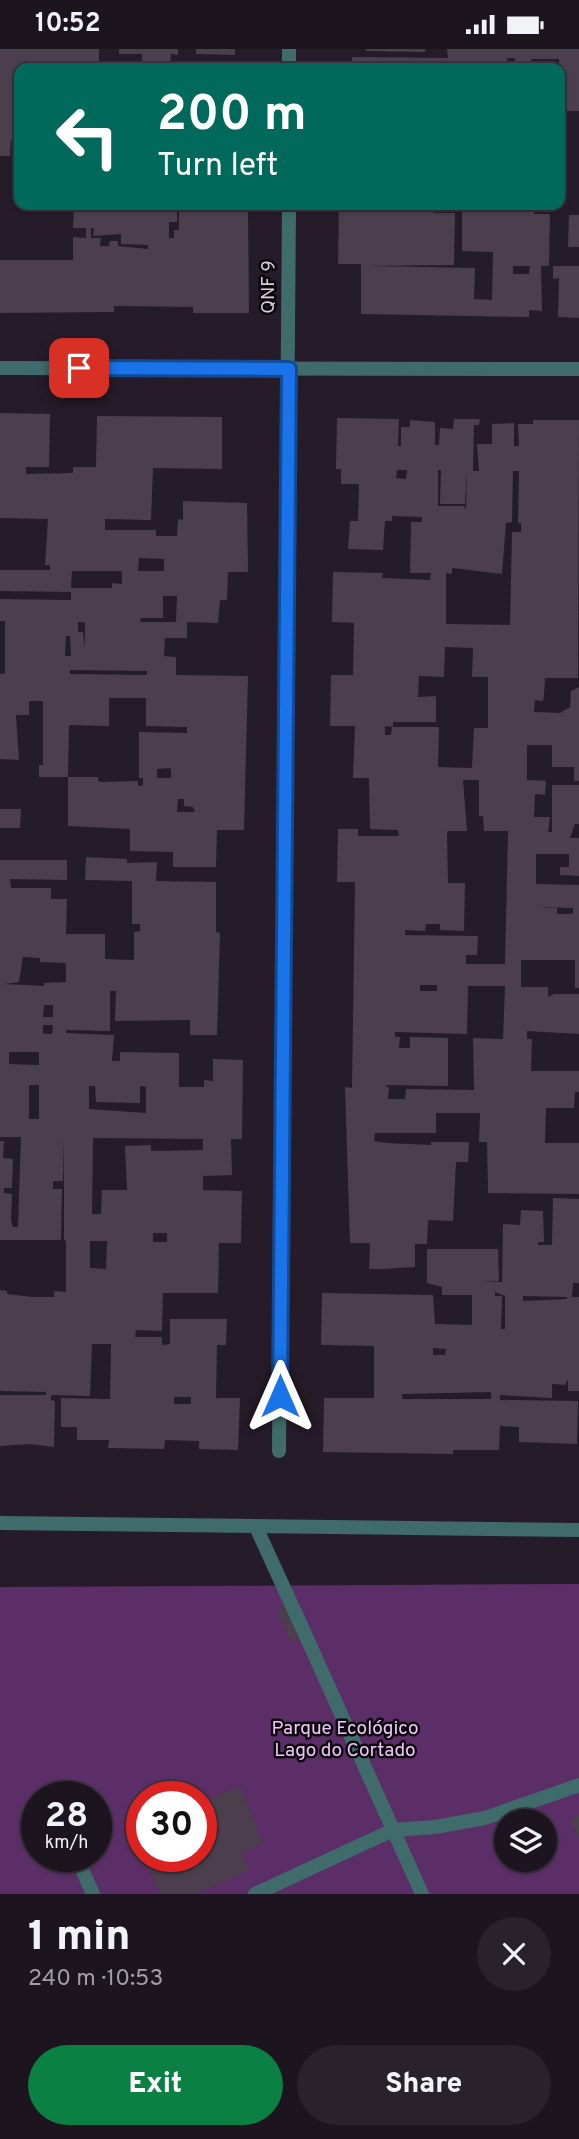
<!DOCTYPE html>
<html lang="en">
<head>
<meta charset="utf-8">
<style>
	body { margin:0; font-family:Overpass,sans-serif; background:#29212b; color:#f1f3f6; height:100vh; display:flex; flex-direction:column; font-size:26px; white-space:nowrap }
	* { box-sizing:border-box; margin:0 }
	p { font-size:23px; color:#a09ea4 }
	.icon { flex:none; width:38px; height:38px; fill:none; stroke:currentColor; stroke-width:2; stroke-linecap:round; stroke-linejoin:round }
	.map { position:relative; height:1845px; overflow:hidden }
	.panel { display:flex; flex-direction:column; background:#1c141e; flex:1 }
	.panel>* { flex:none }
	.top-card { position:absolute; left:14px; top:14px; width:551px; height:147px; border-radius:14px; box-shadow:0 2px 5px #0004,0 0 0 2px #3a333c; background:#00695c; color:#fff; overflow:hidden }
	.fabs { position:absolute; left:494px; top:1760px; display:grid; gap:14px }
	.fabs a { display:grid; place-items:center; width:63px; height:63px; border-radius:50%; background:#1c141e; box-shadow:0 2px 5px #0004,0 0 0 2px #3a333c; font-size:35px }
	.speed { position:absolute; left:21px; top:1732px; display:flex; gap:14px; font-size:35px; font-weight:700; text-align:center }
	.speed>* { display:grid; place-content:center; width:91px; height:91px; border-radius:50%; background:#1c141e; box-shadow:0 2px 5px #0004,0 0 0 2px #3a333c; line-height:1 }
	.speed small { font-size:18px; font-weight:400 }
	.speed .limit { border:10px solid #d22; background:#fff; color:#111 }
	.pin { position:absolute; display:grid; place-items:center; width:60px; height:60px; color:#fff; margin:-30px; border-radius:14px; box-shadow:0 4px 10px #0006 }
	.me { position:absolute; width:77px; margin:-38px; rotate:0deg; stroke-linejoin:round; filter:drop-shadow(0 0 5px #0008) }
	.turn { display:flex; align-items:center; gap:24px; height:147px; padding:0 28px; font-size:32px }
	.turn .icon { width:91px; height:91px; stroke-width:2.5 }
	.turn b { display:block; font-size:49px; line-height:60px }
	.round { display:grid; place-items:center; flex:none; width:74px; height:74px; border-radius:37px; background:#29212b }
	.summary { display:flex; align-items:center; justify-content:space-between; height:119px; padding:0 28px }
	h1 { font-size:42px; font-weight:800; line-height:52px }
	.cta { display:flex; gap:14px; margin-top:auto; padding:14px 28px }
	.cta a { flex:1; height:80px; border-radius:42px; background:#0b8043; color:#fff; font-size:28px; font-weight:800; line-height:80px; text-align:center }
	.cta a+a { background:#29212b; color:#f1f3f6 }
	.status { display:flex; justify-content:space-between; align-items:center; height:49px; padding:0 35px; background:#1c141e; direction:ltr }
	.status svg { height:19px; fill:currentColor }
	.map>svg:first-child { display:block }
	.green { fill:#5c2e68; fill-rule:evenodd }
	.building { fill:#4b3f4e; fill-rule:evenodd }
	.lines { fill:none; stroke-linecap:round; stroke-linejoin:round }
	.service { stroke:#406b6b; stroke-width:14 }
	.minor { stroke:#406b6b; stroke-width:14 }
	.tertiary { stroke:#406b6b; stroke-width:14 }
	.route-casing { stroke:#114b97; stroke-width:18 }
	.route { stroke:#1a73e8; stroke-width:12 }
	.labels { text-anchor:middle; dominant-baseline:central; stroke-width:5; stroke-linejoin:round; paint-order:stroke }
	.street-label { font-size:19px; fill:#d6ced8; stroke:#0c070d }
	.park-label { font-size:19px; fill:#efc6fa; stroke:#0c070d }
</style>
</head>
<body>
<div class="status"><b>10:52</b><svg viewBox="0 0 49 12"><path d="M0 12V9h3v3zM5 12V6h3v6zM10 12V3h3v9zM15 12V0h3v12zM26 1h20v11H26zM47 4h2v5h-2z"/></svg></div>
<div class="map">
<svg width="579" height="1845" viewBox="0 0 579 1845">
	<rect width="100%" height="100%" fill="#261b28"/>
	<path class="green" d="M579,1535V1845H0V1538ZM37,1748H96V1808H37ZM142,1748H201V1808H142ZM506,1773H544V1811H506Z"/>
	<path class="building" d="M0,0H99V13H142V5H119V0H178V6L171,5L170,19H75V13L63,14V19H19V91H11L10,107H0Z
		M196,0H235V6L196,5Z
		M366,0H425V3L366,2Z
		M447,0H579V62H560V19H536V15L559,16V10H531V19H515V9H507V19H352V8L448,9Z
		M74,156L177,160V173H169V189H174V181H179V161H248L249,264H193V258L114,257V263L0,264V211H73V188L86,189V179H73ZM91,179H94L93,187L121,185V195L148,196V200L118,197V192H110L109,197H100L101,189H91Z
		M339,156H434V164H455L454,216L366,217L475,219L474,250L492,251L493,203L462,202V156H534V165H550L549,217H541L542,262L529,261V268L361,265V215H338ZM513,217H530L529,225H513Z
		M569,166H579V198H568Z
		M553,217H579V269L558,268L559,229L553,230Z
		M0,364L50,365L49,418H26V425L73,424V418H96L97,367L222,368V420L153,419L151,471L105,470V481H156V487H177L178,470L183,471V452L247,454L248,523H228L227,551H220L218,574L187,573V589H165L164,607L176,608V626L248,627L244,781H217L216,818H173V803L130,802V780L68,777V728H98V732L102,733L138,732V737H143V729H139V683L187,684V678L146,677V649H109V677L69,676L68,728H39V716H43V652H29V666H16L19,711L0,710V625H5V572H0V550L71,551V543L0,542V521H50V516H45L48,470L0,469ZM139,509L164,510V522H138ZM72,522H122V535L112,534V539H71ZM163,547H177L176,573H140L141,569H163ZM78,573H85V599L83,583H78ZM66,587H70L71,607H65ZM70,621L147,622V626L70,625ZM171,719V729H157V720ZM178,750H184V757L193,758L195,763H177Z
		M337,369L399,370L398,397H401V378H410V371L435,373V396H439L440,379L453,380L454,370H480L479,376H474L473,422H479L477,395H492V375L514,374V397H519L518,375H533V371H579L578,629H545L544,647L543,652L535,651L534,663L560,664L570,658L571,642L579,638V732H574V718H552V696H527V731L546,732L545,746L535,745L534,768H550L548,783H552V736H579V775H575L570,789H579V827L560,826V818H569V805H536V835L579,836V939H575V911H521V938H548V948L554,945H579V985L527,982V990H532L531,1022H579V1043H575L574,1059H546L545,1094H579V1145L488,1144L487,1093H479L480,1064H436V1084H375L374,1092L387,1094L431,1096V1093H469L468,1113H456L453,1172L428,1171L427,1195H415V1218L382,1220H369L370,1194H350L345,1038L352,1039L355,833H337L338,780H358V787H399L398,781L370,780L369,729H353L355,677H330L331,626H353L354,574L332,573L333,523L383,524L382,529L430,531L431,524H410L411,473H422V468L392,467V472H385L383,501L348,500L350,472H358L359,435H341V420H336ZM397,421H407L406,430L396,429ZM438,421H441L440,455H465L467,422L466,461L464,457H438ZM513,422H519L518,474H521V483H512L510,576L446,575V524L452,525V519L502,525L506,474L512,473ZM445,598L473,599L472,628H488V679H474L472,719L438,718L439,678H392L391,686H385V677L393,678V673H436V647L418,648L419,627L444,628ZM463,731H479V767H483L484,782H508L505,915H466V906H477L478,887L405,886V881L425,882L426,875H440V881L464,882L465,834H448L447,784L448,782H467ZM537,858L573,859V865H557V859ZM420,936H437V942H420ZM468,937H505L503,990L473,989L474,1041L406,1040L405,1050H388L389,1039L385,1036L448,1037V989L410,988V999H399L400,988H395V983L467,985Z
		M0,760H21L20,779H0Z
		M86,808L127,810V814L157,813L156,832L216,833V883L220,884L217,986H190V971L115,972L116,942H110V982L66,981V984L114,986L112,1012H120V1003L179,1004V1038H204V1031L213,1032V1010L243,1011L242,1090H231L232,1126L203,1127V1141L242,1142L241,1194H219L218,1244H163L162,1282L136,1281L135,1288H162V1296L170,1295V1270H227L226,1296H217L216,1349H240L238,1401L199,1400V1392L165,1391L164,1400L108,1399L109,1391H77V1378H61V1349L110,1350L111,1295H92L90,1347L51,1346V1351L55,1352L54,1398L31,1395L0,1397V1346H46V1343L0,1342V1241L7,1242V1245L32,1248H54V1242L66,1243V1191L64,1192V1088L63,1132H53V1140H62L61,1191H0V1092H4L3,1109L13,1110L12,1139H4V1144L12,1145L11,1172L13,1178H18L21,1088H0V811H67V831L10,830L11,839H51V850H67L66,885H105V910L134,911V883L140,882V875H132V832L85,831ZM23,908L40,909V913L66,914V933L44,934V937L4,935L19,933ZM44,956H53V968H43ZM43,976H53L52,985H43ZM9,1003H39V1016L9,1015ZM29,1036H39V1070H29ZM89,1037H95L96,1053L140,1054V1037L146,1038V1064L89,1060ZM93,1089L203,1090V1101L151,1102V1096L125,1097L127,1141H102L101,1165H92ZM153,1184H167V1193H153ZM90,1192H107L106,1220L90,1219ZM174,1348H191V1355H174Z
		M553,1149L579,1150V1234H573L572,1248H579V1342H568V1330L565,1336L552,1335V1349L500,1346V1351L578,1352L577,1395L519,1393V1378L500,1377L499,1401H453V1405L323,1403L324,1349H374V1297L321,1296L322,1244L433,1246L435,1275L472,1276V1246H442V1238L427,1234V1200H498L499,1232L484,1233H502L503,1175L520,1176L521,1161L543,1162L544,1193H538V1196H552ZM495,1243L505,1247V1280H501L502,1247H495ZM523,1247L567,1248V1250L523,1252ZM433,1299L446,1300L445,1306H433ZM491,1343V1350H402V1345Z
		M293,1550L309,1585L291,1593L277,1561Z
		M240,1737L263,1795L241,1803L249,1821L196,1845H160L145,1808L191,1810L210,1802L206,1793L201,1795V1771L215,1766L208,1751Z
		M579,1766V1790L570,1770Z"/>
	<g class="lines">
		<path class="service" d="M305,1585L422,1845
			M81,1818L93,1845
			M255,1845L393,1781L435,1778L485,1769L579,1736"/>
		<path class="minor" d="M289,19V0
			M0,319L579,320
			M279,1402L289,156
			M256,1478L305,1585"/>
		<path class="tertiary" d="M0,1474L579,1481"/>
	</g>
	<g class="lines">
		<g class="route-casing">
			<path id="route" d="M79,319L289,320L280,1347"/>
		</g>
		<use href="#route" class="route"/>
	</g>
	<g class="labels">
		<g class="street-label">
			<text transform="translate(269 238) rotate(-90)">QNF 9</text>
		</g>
		<g class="park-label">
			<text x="345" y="1680">Parque Ecológico<tspan x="345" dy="22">Lago do Cortado</tspan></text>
		</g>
	</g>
</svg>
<div class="fabs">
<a><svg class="icon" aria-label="layers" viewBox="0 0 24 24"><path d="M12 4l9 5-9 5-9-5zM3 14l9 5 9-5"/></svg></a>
</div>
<div class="speed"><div>28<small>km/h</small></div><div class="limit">30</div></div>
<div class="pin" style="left:79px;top:319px;background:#d93025"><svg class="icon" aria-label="arrive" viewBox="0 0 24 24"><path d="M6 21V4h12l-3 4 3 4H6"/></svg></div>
<svg class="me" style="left:280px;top:1347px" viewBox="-20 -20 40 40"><path d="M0-17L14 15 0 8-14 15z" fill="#1a73e8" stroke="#fff" stroke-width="4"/></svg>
<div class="top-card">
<div class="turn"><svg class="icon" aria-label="left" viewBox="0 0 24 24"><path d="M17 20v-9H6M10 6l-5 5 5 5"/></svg><div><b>200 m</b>Turn left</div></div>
</div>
</div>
<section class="panel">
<div class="summary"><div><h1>1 min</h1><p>240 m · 10:53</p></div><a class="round"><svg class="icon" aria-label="close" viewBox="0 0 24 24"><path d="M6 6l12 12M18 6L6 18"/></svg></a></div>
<div class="cta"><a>Exit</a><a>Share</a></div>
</section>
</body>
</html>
